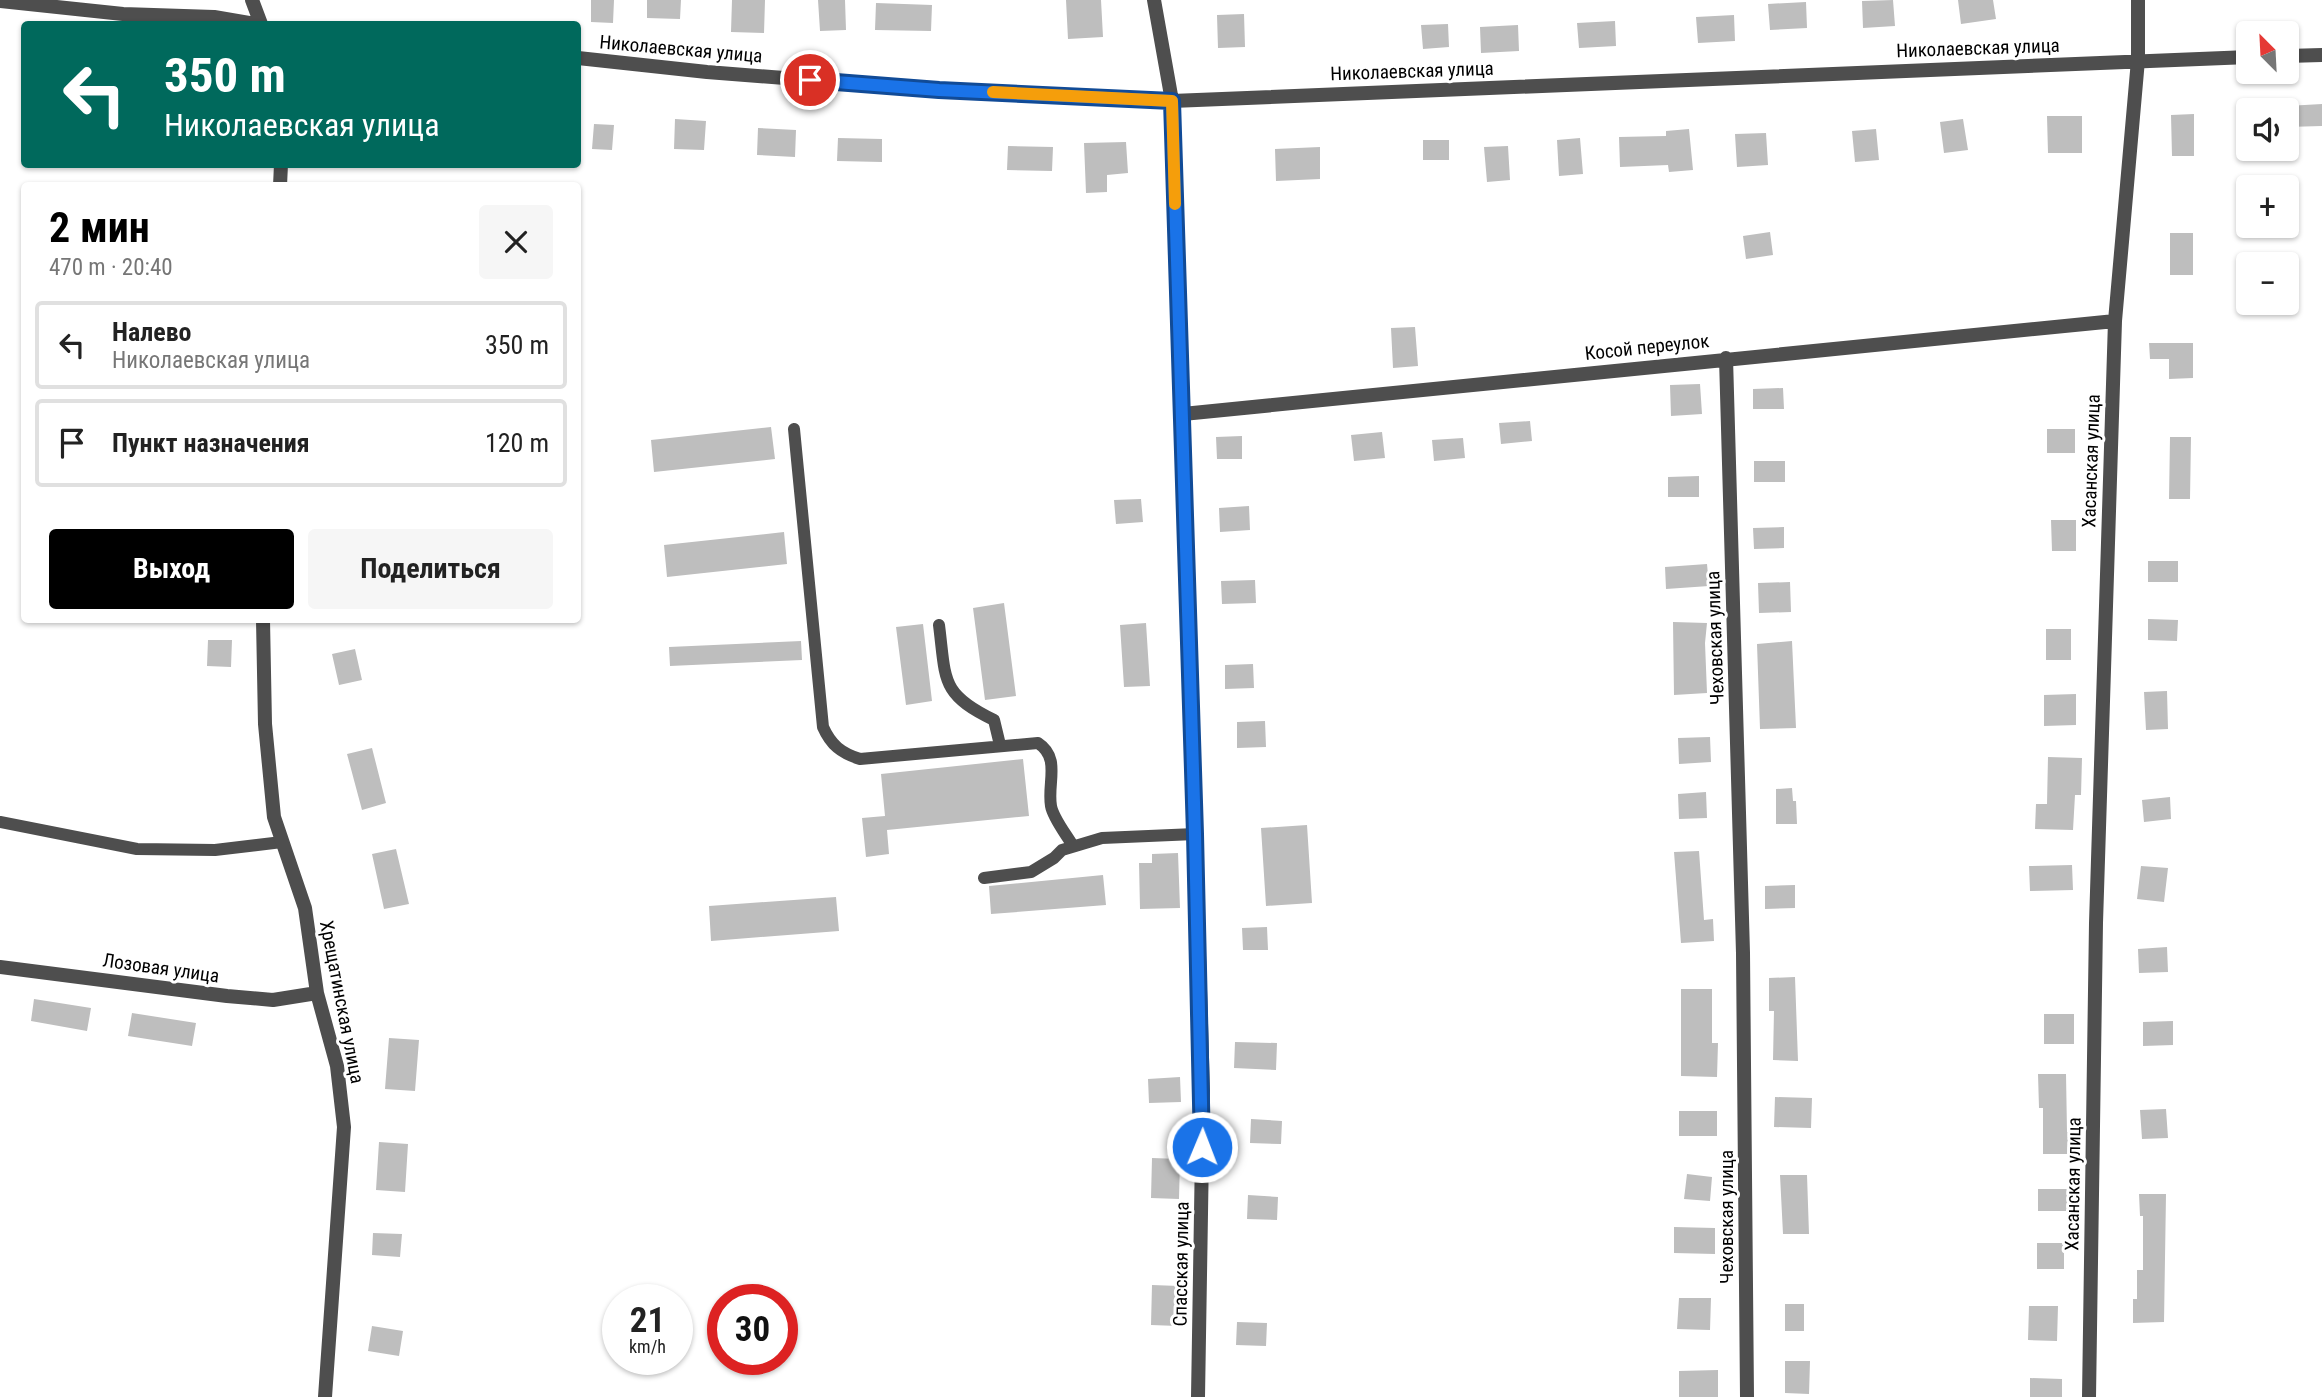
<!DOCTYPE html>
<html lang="ru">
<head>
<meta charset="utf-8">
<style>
	body { margin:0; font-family:"Roboto Condensed",sans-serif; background:#f6f6f6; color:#222; height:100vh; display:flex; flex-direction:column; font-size:26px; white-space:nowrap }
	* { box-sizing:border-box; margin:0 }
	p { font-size:23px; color:#767676 }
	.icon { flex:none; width:38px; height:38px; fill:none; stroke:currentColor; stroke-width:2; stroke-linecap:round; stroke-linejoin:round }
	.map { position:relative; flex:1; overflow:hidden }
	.details { position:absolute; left:21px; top:182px; width:560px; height:441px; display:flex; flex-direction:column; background:#fff; border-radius:7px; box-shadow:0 2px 5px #0004 }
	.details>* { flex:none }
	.hud { position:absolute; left:21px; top:21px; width:560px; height:147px; border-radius:7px; box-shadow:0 2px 5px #0004; background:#00695c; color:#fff; overflow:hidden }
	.needle { width:46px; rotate:336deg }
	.buttons { position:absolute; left:2236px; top:21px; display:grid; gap:14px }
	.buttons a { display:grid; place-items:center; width:63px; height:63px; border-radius:7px; background:#fff; box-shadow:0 2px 5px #0004; font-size:35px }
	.speed { position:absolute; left:602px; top:1284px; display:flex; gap:14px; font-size:35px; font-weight:700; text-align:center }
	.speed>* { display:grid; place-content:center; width:91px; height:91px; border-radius:50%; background:#fff; box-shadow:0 2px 5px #0004; line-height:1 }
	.speed small { font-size:18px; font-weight:400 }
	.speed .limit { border:10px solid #d22; background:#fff; color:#111 }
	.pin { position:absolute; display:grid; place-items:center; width:60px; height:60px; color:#fff; margin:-30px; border:4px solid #fff; border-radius:50%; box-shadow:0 2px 7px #0007 }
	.me { position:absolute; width:77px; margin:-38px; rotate:1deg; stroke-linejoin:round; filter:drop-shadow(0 0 5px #0008) }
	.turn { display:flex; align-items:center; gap:24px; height:147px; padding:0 28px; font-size:32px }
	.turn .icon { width:91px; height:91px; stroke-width:2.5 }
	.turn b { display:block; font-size:49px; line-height:60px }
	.round { display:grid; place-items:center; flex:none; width:74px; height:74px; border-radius:7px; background:#f6f6f6 }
	.head { display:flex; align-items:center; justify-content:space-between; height:119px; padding:0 28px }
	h1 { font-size:42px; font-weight:700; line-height:52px; color:#000 }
	.button { display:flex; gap:14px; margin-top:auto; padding:14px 28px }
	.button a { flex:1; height:80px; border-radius:7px; background:#000; color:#fff; font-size:28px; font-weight:700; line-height:80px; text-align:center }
	.button a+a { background:#f6f6f6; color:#222 }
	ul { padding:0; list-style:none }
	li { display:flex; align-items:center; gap:21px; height:88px; margin:0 14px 10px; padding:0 14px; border:4px solid #e0e0e0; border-radius:7px }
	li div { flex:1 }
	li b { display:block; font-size:26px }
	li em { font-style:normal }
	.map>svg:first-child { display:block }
	.building { fill:#bebebe }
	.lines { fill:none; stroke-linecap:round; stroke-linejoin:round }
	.lane { stroke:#4e4e4e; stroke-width:12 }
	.street { stroke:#4e4e4e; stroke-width:14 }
	.route-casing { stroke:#114b97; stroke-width:18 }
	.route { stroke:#1a73e8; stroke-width:12 }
	.slow { stroke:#f59e0b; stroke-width:12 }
	.labels { text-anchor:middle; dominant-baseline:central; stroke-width:6; stroke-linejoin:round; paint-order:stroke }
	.street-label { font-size:19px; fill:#000; stroke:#fff }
</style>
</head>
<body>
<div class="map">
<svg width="2322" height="1397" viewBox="0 0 2322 1397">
	<rect width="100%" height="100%" fill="#fff"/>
	<path class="building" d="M591,0H614L613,23L591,22Z
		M647,0H681L680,19L647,18Z
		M732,0H765L764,33L731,32Z
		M818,0H845L846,30L820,31Z
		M1066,0H1101L1103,37L1068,39Z
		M1893,0L1895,26L1863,28L1862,1Z
		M1958,0H1993L1996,19L1961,24Z
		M1806,2L1807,28L1770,30L1768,4Z
		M876,3L932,5L931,31L875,30Z
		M1244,14L1245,47L1218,48L1217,15Z
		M1734,15L1735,41L1698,43L1696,17Z
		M1615,21L1616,46L1579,48L1577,23Z
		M1448,24L1449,47L1423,49L1421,25Z
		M1518,25L1519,51L1481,53L1480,27Z
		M2322,104V126L2287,127V106Z
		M2194,114V156H2172L2171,115Z
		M2047,116H2082V153H2048Z
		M675,119L706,121L704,150L674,149Z
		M1963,119L1968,150L1944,153L1940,122Z
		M594,124L614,125L612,150L592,149Z
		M758,128L796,130L795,157L757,155Z
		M1689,129L1693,170L1669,172L1668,165L1620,167L1619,137L1666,136V131Z
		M1876,129L1879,160L1855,162L1852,131Z
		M1766,133L1768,165L1737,167L1735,134Z
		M838,138L882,139V162L837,161Z
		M1580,138L1583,174L1559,176L1557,140Z
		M1423,140H1449V160H1423Z
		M1126,142L1128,173L1107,175V192L1086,193L1084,143Z
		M1008,146L1053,147L1052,171L1007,170Z
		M1508,146L1510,180L1487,182L1484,147Z
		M1320,147V179L1276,181L1275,149Z
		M1770,232L1773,255L1746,259L1743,236Z
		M2170,233H2193V275H2170Z
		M1415,327L1418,366L1393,368L1391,328Z
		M2149,343H2193V378L2169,379V359H2150Z
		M1700,384L1702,414L1671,416L1670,385Z
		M1783,388L1784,409H1753V389Z
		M1530,421L1532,441L1501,444L1499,423Z
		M771,427L775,459L654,472L651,440Z
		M2047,429H2075V453H2047Z
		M1382,432L1385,458L1354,461L1351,435Z
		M1242,436V459H1217L1216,437Z
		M2170,437H2191L2190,499H2169Z
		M1463,438L1465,458L1434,461L1432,440Z
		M1754,461H1785V482H1754Z
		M1699,476V497H1668V477Z
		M1141,499L1143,522L1116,524L1114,500Z
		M1249,506L1250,530L1220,532L1219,508Z
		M2051,520H2076V551H2052Z
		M1784,527V548L1754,549L1753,528Z
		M784,532L787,564L667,577L664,545Z
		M2148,561H2178V582H2148Z
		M1707,564L1709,586L1666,589L1665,567Z
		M1255,580L1256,603L1222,604L1221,581Z
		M1790,582L1791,612L1759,613L1758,583Z
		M1004,603L1016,696L985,700L973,608Z
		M2148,619L2178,620L2177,641L2148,640Z
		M1673,622L1707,623L1705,643L1707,693L1674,695Z
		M1146,623L1150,686L1124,687L1120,625Z
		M923,624L932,701L906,705L896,627Z
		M2046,629H2071V660H2046Z
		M208,640H232L231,667L207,666Z
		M801,641L802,660L670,666L669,647Z
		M1792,641L1796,728L1760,729L1757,644Z
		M355,649L362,680L339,685L332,654Z
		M1253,664L1254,688L1225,689V665Z
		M2167,691L2168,729L2146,730L2144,692Z
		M2076,694V725L2044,726V695Z
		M1265,721L1266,747L1237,748V722Z
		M1710,737L1711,762L1679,764L1678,738Z
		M372,748L386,803L362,810L347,754Z
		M2048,757L2082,758L2081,795H2075L2073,830L2035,829L2036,804H2047Z
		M1023,759L1029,816L887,830L889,854L866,857L862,818L885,816L881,774Z
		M1792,788L1793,801H1796L1797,824H1776V789Z
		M1706,792L1707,818L1679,819L1678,794Z
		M2170,797L2171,819L2144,822L2142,800Z
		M1307,825L1312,903L1266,906L1261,828Z
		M396,849L409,904L384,909L372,854Z
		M1699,851L1704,920L1713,919L1714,941L1681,943L1674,852Z
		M1178,853L1180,908L1140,909L1139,863H1152V854Z
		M2072,865L2073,890L2030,891L2029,866Z
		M2141,866L2168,868L2164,902L2137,899Z
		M1103,875L1106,905L991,914L989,886Z
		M1795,885V908L1765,909V886Z
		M836,897L839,931L711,941L709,906Z
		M1267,927L1268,950H1243L1242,928Z
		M2167,947L2168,972L2139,973L2138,949Z
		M1795,977L1798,1061L1773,1060L1774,1011H1769V978Z
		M1681,989H1712V1043H1718L1717,1077L1681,1076Z
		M34,999L91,1008L87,1031L31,1021Z
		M132,1013L196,1023L192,1046L128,1036Z
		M2044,1014H2074V1044H2044Z
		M2173,1021V1045L2143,1046V1022Z
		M389,1038L419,1040L415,1091L385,1089Z
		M1235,1042L1277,1043L1276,1070L1234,1068Z
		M2038,1074H2066L2067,1132L2074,1133V1154H2043V1108H2039Z
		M1180,1077L1181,1102L1149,1103L1148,1079Z
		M1775,1097L1812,1098L1811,1128L1774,1127Z
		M2166,1109L2168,1138L2142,1139L2140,1110Z
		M1679,1111H1717V1136H1679Z
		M1251,1119L1282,1121L1281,1144L1250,1143Z
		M379,1142L408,1144L405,1192L376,1190Z
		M1152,1158L1180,1159L1179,1199L1151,1198Z
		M1687,1174L1712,1177L1710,1201L1684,1199Z
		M1780,1175H1807L1809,1234H1783Z
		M2038,1189H2068V1211H2038Z
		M2139,1194H2166L2164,1322L2133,1323V1299H2137V1270H2143V1216H2140Z
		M1248,1195L1278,1197L1277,1220L1247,1219Z
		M1674,1227L1715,1228V1254L1674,1253Z
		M373,1233L402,1234L400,1257L372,1255Z
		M2037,1243H2064V1269H2037Z
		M1152,1285L1179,1286L1178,1326L1151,1325Z
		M1679,1298H1711L1710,1330L1677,1329Z
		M1785,1304H1804V1331H1785Z
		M2029,1306H2058L2057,1341L2028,1340Z
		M1237,1322L1267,1323L1266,1346L1236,1345Z
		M372,1326L403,1331L399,1356L368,1351Z
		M1785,1361H1810L1809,1394L1785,1393Z
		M1718,1370V1397H1679V1371Z
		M2030,1378L2062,1379V1397H2030Z"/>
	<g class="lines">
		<path class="lane" d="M794,429L823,727C831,745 841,753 860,759L1038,743C1061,758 1047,783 1051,806C1053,818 1066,834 1073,846
			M939,625C946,680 940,694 994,720L1000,745
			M0,822L137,849L215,850L282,842
			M984,878L1031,872L1054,858L1062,850L1102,838L1195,834"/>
		<path class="street" d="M252,0L261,24
			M1154,0L1172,101L1183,414L1203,1091L1198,1397
			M0,1L123,14L214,17L255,24
			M2287,56L2322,55
			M578,58L707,72L939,90L1172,101L2249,57
			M280,186L281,164
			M1726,358L1743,953L1747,1397
			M1183,414L2115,321
			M263,620L265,724L274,817L305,908L317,993L337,1066L344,1127L325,1397
			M0,967L227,996L273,1000L317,993
			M2089,1397L2096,923L2115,321L2138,60V0"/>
	</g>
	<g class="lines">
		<g class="route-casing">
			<path id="route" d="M810,80L939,90L1172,101L1195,834L1202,1147"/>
		</g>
		<use href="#route" class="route"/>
		<path class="slow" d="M993,92L1172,101L1175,204"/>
	</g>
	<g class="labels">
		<g class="street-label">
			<text transform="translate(1978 48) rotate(-2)">Николаевская улица</text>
			<text transform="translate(681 49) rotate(5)">Николаевская улица</text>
			<text transform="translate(1412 71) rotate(-2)">Николаевская улица</text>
			<text transform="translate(1647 347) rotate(-6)">Косой переулок</text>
			<text transform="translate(2091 461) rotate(-88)">Хасанская улица</text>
			<text transform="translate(1715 638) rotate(-92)">Чеховская улица</text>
			<text transform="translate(161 968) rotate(8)">Лозовая улица</text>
			<text transform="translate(342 1002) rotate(79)">Хрещатинская улица</text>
			<text transform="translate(2073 1184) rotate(-89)">Хасанская улица</text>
			<text transform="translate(1726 1217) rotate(-90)">Чеховская улица</text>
			<text transform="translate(1181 1264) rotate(-89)">Спасская улица</text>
		</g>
	</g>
</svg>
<div class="buttons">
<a><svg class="needle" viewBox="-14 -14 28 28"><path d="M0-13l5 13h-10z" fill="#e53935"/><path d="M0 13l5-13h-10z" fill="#767676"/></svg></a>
<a><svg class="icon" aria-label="sound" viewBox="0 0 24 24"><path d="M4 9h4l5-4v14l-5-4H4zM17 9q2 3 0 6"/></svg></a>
<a>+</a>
<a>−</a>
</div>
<div class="speed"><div>21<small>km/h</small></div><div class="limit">30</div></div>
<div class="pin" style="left:810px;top:80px;background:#d93025"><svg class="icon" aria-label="arrive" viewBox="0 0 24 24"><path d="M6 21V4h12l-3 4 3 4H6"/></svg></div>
<svg class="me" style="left:1202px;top:1147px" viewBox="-20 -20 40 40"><circle r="17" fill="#1a73e8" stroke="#fff" stroke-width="3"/><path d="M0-11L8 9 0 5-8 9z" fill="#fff"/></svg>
<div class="hud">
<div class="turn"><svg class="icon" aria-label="left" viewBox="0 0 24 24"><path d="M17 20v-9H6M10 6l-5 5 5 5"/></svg><div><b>350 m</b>Николаевская улица</div></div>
</div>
<section class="details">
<div class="head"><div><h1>2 мин</h1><p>470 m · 20:40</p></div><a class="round"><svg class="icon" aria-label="close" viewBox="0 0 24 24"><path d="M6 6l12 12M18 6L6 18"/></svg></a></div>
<ul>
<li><svg class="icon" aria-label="left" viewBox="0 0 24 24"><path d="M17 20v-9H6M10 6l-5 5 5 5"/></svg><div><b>Налево</b><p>Николаевская улица</p></div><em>350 m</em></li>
<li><svg class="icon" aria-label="arrive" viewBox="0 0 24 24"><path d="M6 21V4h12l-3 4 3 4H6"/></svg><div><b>Пункт назначения</b></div><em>120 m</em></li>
</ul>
<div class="button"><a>Выход</a><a>Поделиться</a></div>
</section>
</div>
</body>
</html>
